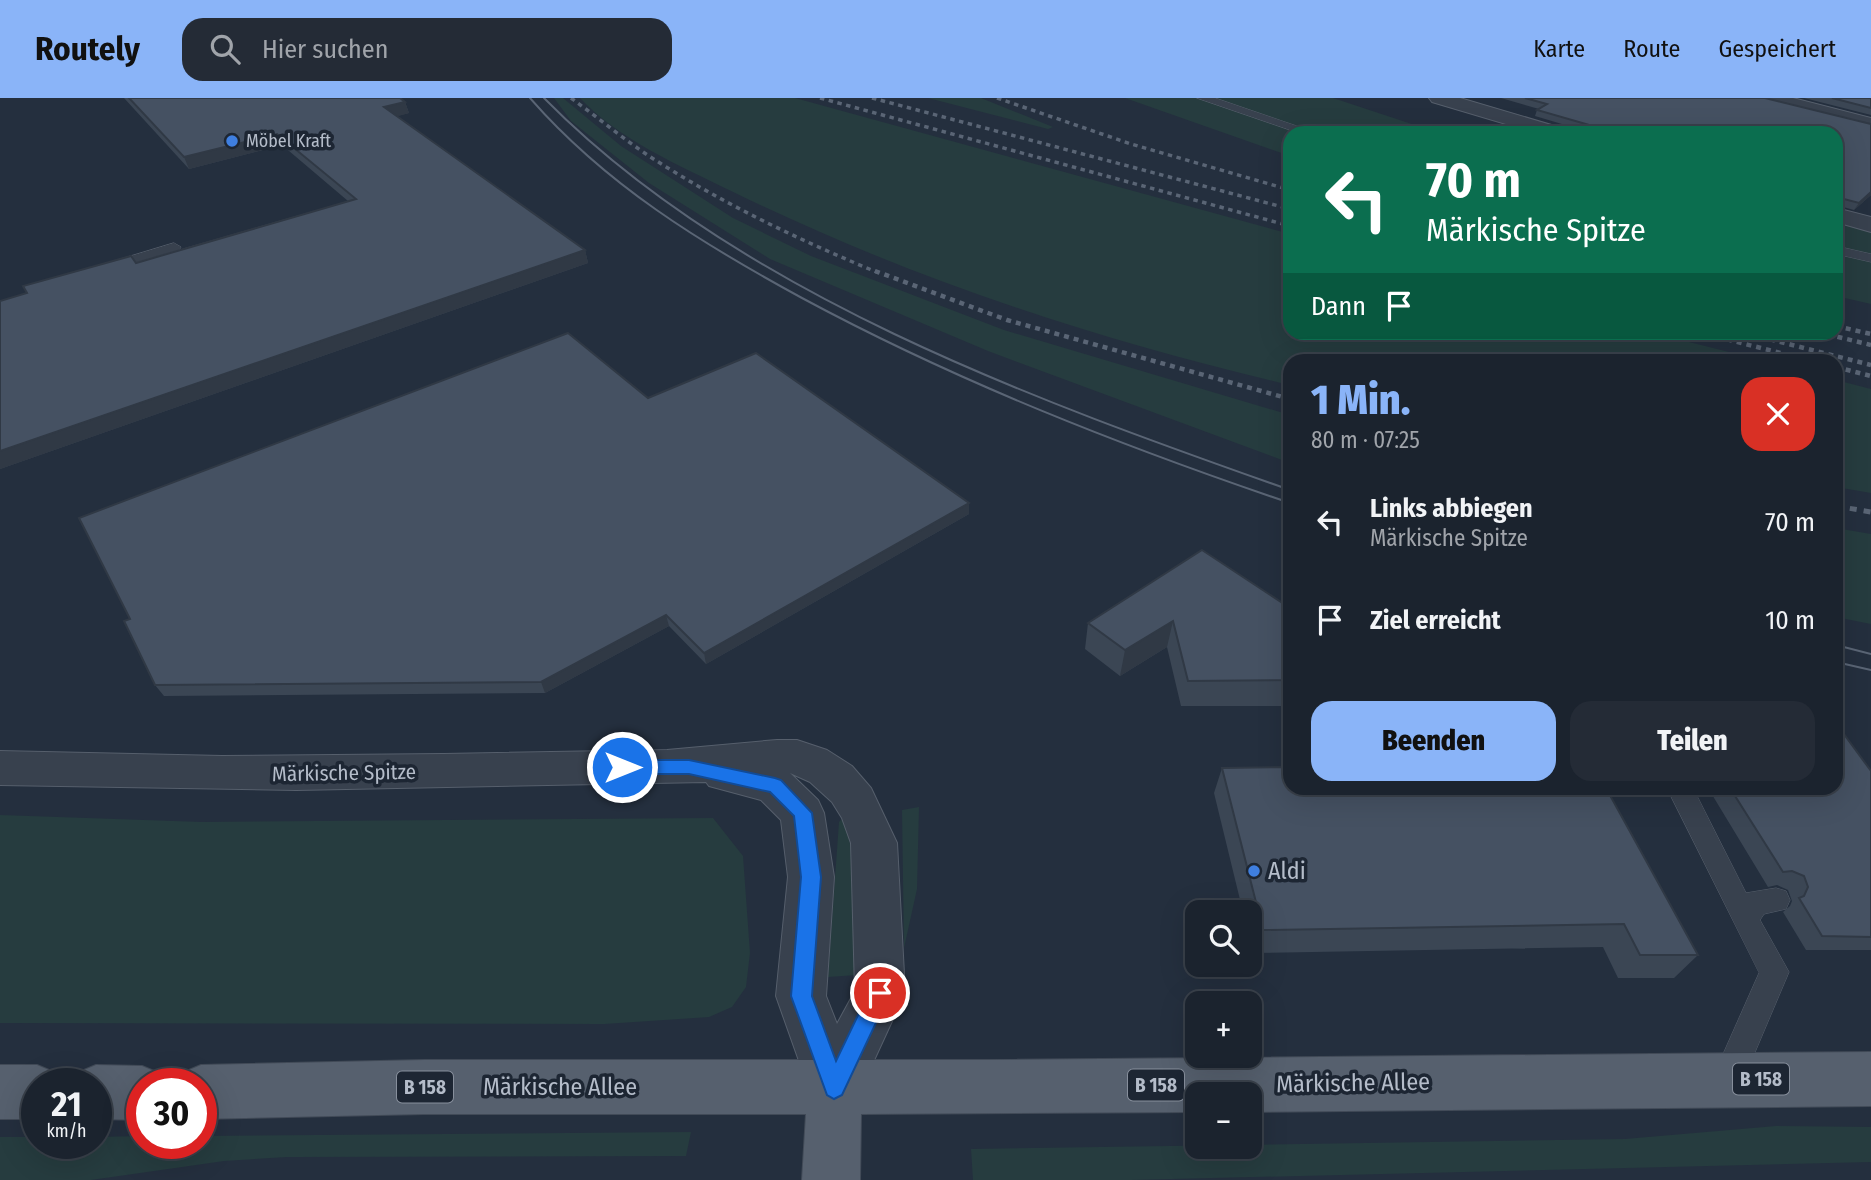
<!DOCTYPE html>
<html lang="de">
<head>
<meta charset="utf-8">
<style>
	body { margin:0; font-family:"Fira Sans Condensed",sans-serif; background:#242b36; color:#f1f3f6; height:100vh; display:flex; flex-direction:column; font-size:26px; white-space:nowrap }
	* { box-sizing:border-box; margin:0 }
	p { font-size:23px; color:#a0a4aa }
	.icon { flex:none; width:38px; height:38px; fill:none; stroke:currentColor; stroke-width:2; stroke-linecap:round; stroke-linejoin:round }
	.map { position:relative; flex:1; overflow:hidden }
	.drawer { position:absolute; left:1283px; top:256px; width:560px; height:441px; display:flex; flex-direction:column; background:#1b232e; border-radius:21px; box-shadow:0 7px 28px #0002,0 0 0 2px #39404a }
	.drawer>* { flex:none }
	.hud { position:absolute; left:1283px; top:28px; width:560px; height:214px; border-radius:21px; box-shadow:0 7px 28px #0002,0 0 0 2px #39404a; background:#0b6e4f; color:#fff; overflow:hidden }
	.controls { position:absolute; left:1185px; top:802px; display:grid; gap:14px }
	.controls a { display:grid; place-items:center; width:77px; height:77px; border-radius:14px; background:#1b232e; box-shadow:0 7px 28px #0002,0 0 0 2px #39404a; font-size:35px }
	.speed { position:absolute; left:21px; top:970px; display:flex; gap:14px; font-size:35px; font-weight:700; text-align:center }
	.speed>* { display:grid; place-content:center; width:91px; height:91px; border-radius:50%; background:#1b232e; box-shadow:0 7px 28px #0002,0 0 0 2px #39404a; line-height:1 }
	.speed small { font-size:18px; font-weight:400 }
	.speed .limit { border:10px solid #d22; background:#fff; color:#111 }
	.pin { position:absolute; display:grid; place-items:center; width:60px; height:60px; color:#fff; margin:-30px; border:4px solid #fff; border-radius:50%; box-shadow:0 2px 7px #0007 }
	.me { position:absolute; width:77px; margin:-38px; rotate:90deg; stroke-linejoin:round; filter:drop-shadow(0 0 5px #0008) }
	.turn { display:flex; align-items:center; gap:24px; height:147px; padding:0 28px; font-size:32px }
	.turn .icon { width:91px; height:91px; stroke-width:2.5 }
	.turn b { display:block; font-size:49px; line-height:60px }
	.then { display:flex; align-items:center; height:66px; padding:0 28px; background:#0003; gap:14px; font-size:26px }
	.round { display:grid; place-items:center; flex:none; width:74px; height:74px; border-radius:21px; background:#242b36 }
	.summary { display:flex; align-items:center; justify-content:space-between; height:119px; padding:0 28px }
	h1 { font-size:42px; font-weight:800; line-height:52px; color:#8ab4f8 }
	.primary-button { display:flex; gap:14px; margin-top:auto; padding:14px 28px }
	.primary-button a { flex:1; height:80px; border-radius:21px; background:#8ab4f8; color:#111; font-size:28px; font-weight:800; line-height:80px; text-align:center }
	.primary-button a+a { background:#242b36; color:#f1f3f6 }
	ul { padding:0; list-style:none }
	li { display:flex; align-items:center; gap:21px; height:98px; padding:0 28px }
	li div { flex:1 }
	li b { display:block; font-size:26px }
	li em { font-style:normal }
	header { display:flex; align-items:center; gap:42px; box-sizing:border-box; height:98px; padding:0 35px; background:#8ab4f8; color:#111 }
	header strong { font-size:33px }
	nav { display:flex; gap:38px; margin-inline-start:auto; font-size:24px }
	.search { width:490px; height:63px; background:#242b36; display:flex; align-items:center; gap:18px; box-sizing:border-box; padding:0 24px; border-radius:21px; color:#a0a4aa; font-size:26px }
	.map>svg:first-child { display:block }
	.green { fill:#263c3f }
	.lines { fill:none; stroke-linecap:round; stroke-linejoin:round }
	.service-casing { stroke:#565f6c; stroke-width:1 }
	.minor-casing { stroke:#565f6c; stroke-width:2 }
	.primary-casing { stroke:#414a57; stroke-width:2 }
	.service { fill:#38414e; fill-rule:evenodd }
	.minor { fill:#38414e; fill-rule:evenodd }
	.primary { fill:#56606e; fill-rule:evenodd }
	.tram { stroke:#5a6575; stroke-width:2 }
	.rail-far2 { stroke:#5a6575; stroke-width:3.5; stroke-dasharray:4.5 4.5; stroke-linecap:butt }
	.rail-far1 { stroke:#5a6575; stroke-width:4.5; stroke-dasharray:5 5; stroke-linecap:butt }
	.rail { stroke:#5a6575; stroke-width:5; stroke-dasharray:7 7; stroke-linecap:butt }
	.wall { fill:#3b4654 }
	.shaded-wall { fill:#303945 }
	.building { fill:#455162; stroke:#303945; stroke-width:2 }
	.route { fill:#1a73e8; stroke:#114b97; stroke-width:2 }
	.shop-dot { fill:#3f7fe0; stroke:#1d2633; stroke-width:2.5 }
	.labels { text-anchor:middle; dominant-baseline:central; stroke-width:7; stroke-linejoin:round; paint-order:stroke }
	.far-poi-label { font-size:18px; fill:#b4bcc9; stroke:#1d2633; text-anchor:start }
	.shield { fill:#1d2633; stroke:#878f9c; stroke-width:2 }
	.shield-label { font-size:19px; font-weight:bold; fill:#b4bcc9 }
	.street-label { font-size:21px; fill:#b4bcc9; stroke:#1d2633 }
	.near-poi-label { font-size:24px; fill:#b4bcc9; stroke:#1d2633; text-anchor:start }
	.near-street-label { font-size:24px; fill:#b4bcc9; stroke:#1d2633 }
</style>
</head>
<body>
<header>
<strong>Routely</strong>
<div class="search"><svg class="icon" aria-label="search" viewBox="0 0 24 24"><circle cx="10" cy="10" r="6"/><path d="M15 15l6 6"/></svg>Hier suchen</div>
<nav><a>Karte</a><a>Route</a><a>Gespeichert</a></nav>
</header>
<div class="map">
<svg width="1871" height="1082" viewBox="0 0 1871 1082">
	<rect width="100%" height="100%" fill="#242f3e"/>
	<path class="green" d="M554,0H563L621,48L733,120L811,158L1004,232L1290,317V365L988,253L770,161L649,85L571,23Z
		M580,0H795L1290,136V234L1653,235L1761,262H1290V287C1097,242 906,179 729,92C680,68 618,41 580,0Z
		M928,0H981L1053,29L1048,31Z
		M1125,0H1333L1439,35H1290V58Z
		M1836,121L1871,131V206L1836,198Z
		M1836,282L1871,291V395L1836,389Z
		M1836,430L1871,436V526L1836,519Z
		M919,709L917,791L904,850L902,712Z
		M0,717L202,724L713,720L743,758L750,855L746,889L732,909L709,919L604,926L0,925Z
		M843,720L853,725L857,877L828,879L839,724Z
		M1776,1028L1871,1029V1064L1132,1082H973L971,1051L1625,1041Z
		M691,1034L686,1058L287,1059L224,1063L91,1082H0V1039H37V1045H96V1039L142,1038V1045H201V1038Z"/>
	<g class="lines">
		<g class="service-casing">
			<path id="service" d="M1197,0H1215L1317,35H1299Z
				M174,145L181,149L179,152L103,174L95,169Z
				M1836,148L1871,156V164L1836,156Z
				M1667,690H1693L1746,795L1776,790L1786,793L1790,802L1786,811L1764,816L1760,822L1789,874L1739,992L1728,997L1717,992L1712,981L1759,875Z"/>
		</g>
		<g class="minor-casing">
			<path id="minor" d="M1429,0H1460L1565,31L1569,35H1536L1432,4Z
				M1759,0H1793L1871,20V32L1762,4Z
				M1836,110L1871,119V134L1836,124Z
				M777,642H797L827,652L852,668L871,690L897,745L905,895L853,1008L834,1016L815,1008L776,898L788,779L781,722L761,702L709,688L706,684L296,692L0,687V653L222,658L444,656L667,652ZM790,675L810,684L832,704L842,720L851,745L855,893L837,926L826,898L834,779L824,715L818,702Z"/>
		</g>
		<g class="primary-casing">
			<path id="primary" d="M1871,954V1008L1250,1014V996H1197V1014L861,1016L860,1082H802L806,1016H424L201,1021V985H178L182,975L201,967L424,962H985Z
				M0,967H37L56,975L60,985H37V1021H0Z
				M96,967L142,968L161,976L165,985H142V1022L96,1021V985H73L77,975Z"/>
		</g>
		<use href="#service" class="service"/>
		<use href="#minor" class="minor"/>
		<use href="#primary" class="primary"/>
		<path class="tram" d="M530,0C606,87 701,145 802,200C958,284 1122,348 1290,405
			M544,0C737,196 1035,302 1290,392
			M1836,547L1871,556
			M1836,564L1871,572"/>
		<path class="rail-far2" d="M571,0C597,19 622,40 649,58C721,105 799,142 879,175
			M820,0L1290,128
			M872,0L1290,111
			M997,0L1131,46L1290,92"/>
		<path class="rail-far1" d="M875,173L1007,222L1290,301
			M1836,228L1871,236
			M1698,234L1808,262
			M1741,234L1871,267
			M1818,234L1871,247
			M1836,269L1871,278"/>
		<path class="rail" d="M1836,408L1871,414"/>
	</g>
	<path class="wall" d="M124,0H400L405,4L409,15L397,18L585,152L588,165L0,371V203L348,103L282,47L189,71Z
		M1501,0H1765L1871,26V97L1854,112L1836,107V35H1592L1535,18L1537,12L1539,11Z
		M1804,0H1871V17Z
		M648,300L969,405V416L706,566L669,528L545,595L164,598L155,587Z
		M1290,510V608H1181L1167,549L1120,578L1085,551L1088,525Z
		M1290,669L1698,857L1674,880H1618L1603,849L1253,855L1250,840V814H1243L1214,695L1222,670Z
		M1871,673V852H1806L1783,814L1790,808L1792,803L1788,792L1777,787L1768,789L1708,690H1836Z"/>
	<path class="shaded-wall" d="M405,4L409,15L388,21L384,9Z
		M277,36L282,47L189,71L184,59Z
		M1871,94V97L1854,112L1859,105Z
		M585,152L588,165L0,371V353Z
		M969,405V416L706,566L704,555Z
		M666,517L669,528L545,595L541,584Z
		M1173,523L1167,549L1120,578L1125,552Z"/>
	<path class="building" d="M129,0H400L405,4L384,9L585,152L0,353V203L27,195L23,188L131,158L136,165L356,101L277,36L184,59Z
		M1525,0H1765L1871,26V94L1859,105L1836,99V35H1617L1537,12L1547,6Z
		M1832,0H1871V10Z
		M568,235L648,300L756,255L969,405L704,555L666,517L541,584L155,587L124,523L130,521L79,420Z
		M1202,452L1290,510V582L1188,583L1173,523L1125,552L1088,525Z
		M1836,628H1838L1871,673V839L1822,838L1799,800L1804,798L1808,789L1804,778L1792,773L1783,774L1730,690H1836Z
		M1290,669V690H1606L1698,857H1640L1624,826L1263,832L1222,670Z"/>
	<path class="route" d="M622,662H689L775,680L781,682L812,715L821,779L812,898L836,963L872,888L880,885L887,888L890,895L842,997L834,1001L827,997L791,898L801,779L794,718L770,694L689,676H622L614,669Z"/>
	<g class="shop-dot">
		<circle cx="232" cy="43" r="7"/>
		<circle cx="1254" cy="773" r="7"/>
	</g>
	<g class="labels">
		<g class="far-poi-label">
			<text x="246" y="43">Möbel Kraft</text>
		</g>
		<g class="shield">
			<rect x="1733" y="965.5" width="56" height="31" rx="5"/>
			<rect x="1128" y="971.5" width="56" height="31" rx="5"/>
			<rect x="397" y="973.5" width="56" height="31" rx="5"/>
		</g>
		<g class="shield-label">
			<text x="1761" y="981">B 158</text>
			<text x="1156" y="987">B 158</text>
			<text x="425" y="989">B 158</text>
		</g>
		<g class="street-label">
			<text transform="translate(344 675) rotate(-1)">Märkische Spitze</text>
		</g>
		<g class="near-poi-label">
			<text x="1268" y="773">Aldi</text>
		</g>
		<g class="near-street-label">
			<text transform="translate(1353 985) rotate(-1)">Märkische Allee</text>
			<text x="560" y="989">Märkische Allee</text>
		</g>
	</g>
</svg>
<div class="controls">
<a><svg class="icon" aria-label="search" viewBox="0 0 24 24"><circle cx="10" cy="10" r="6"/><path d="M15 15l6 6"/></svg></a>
<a>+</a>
<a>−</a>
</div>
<div class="speed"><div>21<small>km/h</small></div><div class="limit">30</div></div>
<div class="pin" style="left:880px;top:895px;background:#d93025"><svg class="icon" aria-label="arrive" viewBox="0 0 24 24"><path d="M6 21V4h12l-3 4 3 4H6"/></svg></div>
<svg class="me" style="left:622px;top:669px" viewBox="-20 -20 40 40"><circle r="17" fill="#1a73e8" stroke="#fff" stroke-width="3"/><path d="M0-11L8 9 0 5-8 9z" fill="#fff"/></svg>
<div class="hud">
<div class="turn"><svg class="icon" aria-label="left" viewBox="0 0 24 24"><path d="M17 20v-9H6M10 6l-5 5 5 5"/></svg><div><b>70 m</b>Märkische Spitze</div></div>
<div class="then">Dann<svg class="icon" aria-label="arrive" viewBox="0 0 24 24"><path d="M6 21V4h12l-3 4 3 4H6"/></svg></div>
</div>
<section class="drawer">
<div class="summary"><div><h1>1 Min.</h1><p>80 m · 07:25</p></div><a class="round" style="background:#d93025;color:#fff"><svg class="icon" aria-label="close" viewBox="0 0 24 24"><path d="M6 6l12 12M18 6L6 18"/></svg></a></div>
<ul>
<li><svg class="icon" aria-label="left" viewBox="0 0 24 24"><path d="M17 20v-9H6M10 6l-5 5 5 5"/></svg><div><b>Links abbiegen</b><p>Märkische Spitze</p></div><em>70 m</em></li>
<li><svg class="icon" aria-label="arrive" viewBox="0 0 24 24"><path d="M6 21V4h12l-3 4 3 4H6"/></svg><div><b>Ziel erreicht</b></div><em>10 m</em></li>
</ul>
<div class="primary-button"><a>Beenden</a><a>Teilen</a></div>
</section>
</div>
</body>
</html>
